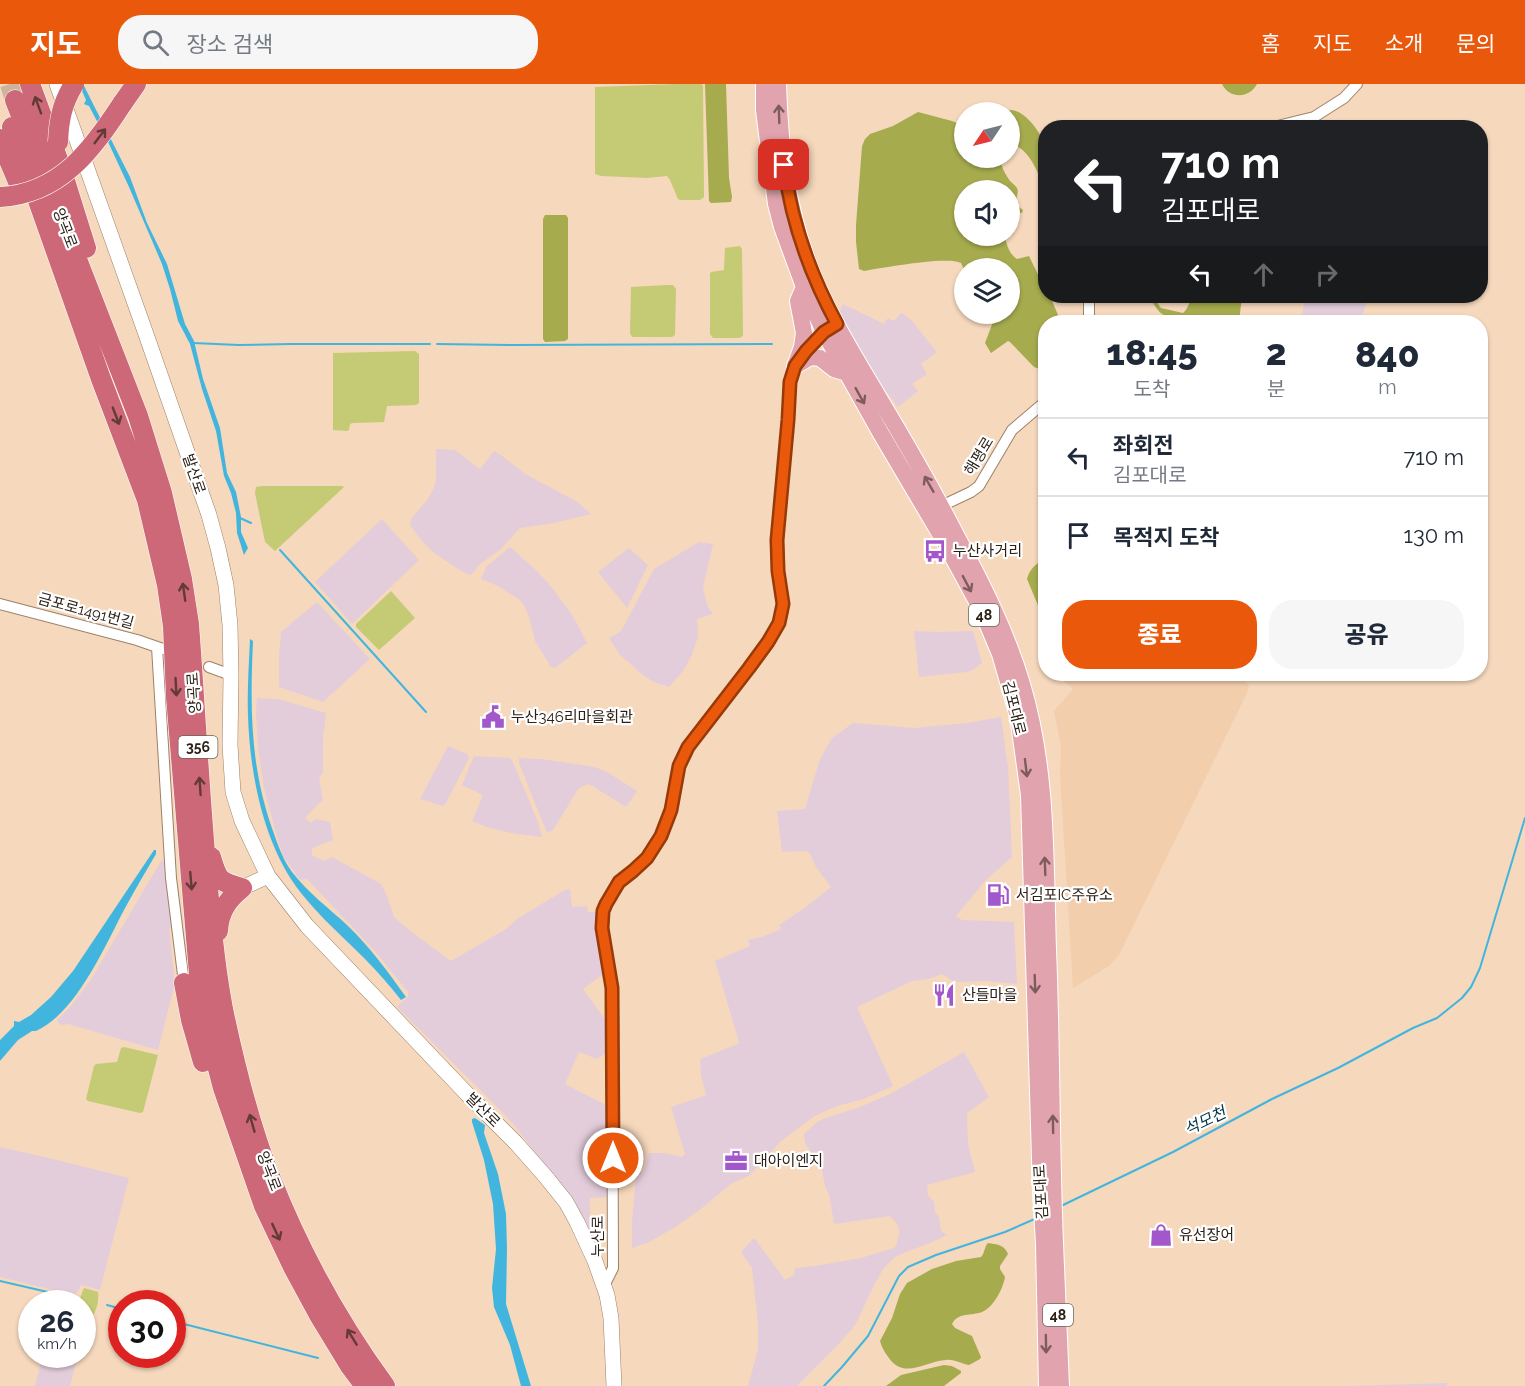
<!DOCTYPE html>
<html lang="ko">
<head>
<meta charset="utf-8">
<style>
	body { margin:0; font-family:Raleway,"Noto Sans KR",sans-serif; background:#f6f6f7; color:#1f2937; height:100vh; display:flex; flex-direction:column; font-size:22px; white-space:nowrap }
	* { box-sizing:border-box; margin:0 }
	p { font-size:20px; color:#747a83 }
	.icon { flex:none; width:33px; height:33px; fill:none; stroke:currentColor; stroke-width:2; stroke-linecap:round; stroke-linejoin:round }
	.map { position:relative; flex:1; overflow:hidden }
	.drawer { position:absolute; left:1038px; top:231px; width:450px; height:366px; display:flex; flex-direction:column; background:#fff; border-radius:24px; box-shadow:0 2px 4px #0004 }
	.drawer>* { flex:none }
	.guide { position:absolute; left:1038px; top:36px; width:450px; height:183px; border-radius:24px; box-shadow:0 2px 4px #0004; background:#202124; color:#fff; overflow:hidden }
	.needle { width:39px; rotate:235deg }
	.fabs { position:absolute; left:954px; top:18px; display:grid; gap:12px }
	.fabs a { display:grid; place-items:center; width:66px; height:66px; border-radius:50%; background:#fff; box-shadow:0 2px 4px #0004; font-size:30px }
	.speed { position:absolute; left:18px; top:1206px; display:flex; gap:12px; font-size:30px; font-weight:700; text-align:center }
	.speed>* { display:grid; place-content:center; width:78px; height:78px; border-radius:50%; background:#fff; box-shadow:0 2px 4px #0004; line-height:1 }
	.speed small { font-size:15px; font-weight:400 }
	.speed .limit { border:9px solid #d22; background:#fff; color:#111 }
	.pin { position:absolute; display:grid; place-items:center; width:51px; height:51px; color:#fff; margin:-26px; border-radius:12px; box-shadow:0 3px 9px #0006 }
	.me { position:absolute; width:66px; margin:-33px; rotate:0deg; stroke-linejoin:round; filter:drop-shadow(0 0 4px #0008) }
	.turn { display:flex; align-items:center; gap:21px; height:126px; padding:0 24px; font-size:27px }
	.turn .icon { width:78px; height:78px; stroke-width:2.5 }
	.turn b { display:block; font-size:42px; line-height:51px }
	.lanes { display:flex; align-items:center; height:57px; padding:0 24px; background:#0003; justify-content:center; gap:30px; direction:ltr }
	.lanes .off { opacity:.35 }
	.eta { display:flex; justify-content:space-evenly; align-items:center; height:102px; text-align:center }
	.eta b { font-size:36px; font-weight:800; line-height:42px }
	.primary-button { display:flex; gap:12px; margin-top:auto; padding:12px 24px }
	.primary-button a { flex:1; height:69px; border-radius:24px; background:#ea580c; color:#fff; font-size:24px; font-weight:800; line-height:69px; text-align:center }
	.primary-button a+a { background:#f6f6f7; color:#1f2937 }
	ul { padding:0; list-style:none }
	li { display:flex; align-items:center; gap:18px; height:78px; padding:0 24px; border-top:2px solid #e0e1e3 }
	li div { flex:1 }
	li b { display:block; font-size:22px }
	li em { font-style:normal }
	header { display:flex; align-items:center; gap:36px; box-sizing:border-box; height:84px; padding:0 30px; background:#ea580c; color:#fff }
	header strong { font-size:28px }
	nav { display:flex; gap:33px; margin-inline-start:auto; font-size:21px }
	.search { width:420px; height:54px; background:#f6f6f7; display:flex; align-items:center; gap:15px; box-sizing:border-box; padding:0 21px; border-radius:24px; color:#747a83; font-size:22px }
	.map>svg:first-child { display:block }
	.built { fill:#f2cead }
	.industrial { fill:#e3cdda }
	.green { fill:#c5ca74 }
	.forest { fill:#a6ab4e }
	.water { fill:#42b5de }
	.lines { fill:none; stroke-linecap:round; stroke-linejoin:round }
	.stream { stroke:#42b5de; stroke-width:2 }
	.highway-tunnel { stroke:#ceb39c; stroke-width:20; stroke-dasharray:20 10; stroke-linecap:butt }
	.street-casing { stroke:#9c8167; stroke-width:12 }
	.secondary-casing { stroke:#9c8167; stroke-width:16 }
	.primary-casing { stroke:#fff; stroke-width:18 }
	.highway-casing { stroke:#fff; stroke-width:21 }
	.street { stroke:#fff; stroke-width:10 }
	.secondary { stroke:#fff; stroke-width:15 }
	.primary { stroke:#e1a4ae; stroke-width:16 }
	.highway { stroke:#cd6878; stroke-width:20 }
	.highway-bridge-casing { stroke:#fff; stroke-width:21; stroke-linecap:butt }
	.highway-bridge { stroke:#cd6878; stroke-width:20 }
	.oneway { stroke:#643a39 }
	.oneway2 { stroke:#7d5c5b }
	.route-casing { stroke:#983908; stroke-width:15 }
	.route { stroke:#ea580c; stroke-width:10 }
	.labels { text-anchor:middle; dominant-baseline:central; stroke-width:4.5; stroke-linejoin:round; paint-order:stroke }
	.shield { fill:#fff; stroke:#6b645d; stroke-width:1.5 }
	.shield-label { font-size:14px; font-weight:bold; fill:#2c2117 }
	.street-label { font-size:15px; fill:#2c2117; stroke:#fff }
	.poi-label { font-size:15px; fill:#2c2117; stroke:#fff; text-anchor:start }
	.water-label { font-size:16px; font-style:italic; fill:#003646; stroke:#fff }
</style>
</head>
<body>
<header>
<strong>지도</strong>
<div class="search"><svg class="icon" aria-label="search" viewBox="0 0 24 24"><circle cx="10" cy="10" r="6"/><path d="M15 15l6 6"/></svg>장소 검색</div>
<nav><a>홈</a><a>지도</a><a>소개</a><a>문의</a></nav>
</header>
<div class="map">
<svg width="1525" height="1302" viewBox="0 0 1525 1302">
	<rect width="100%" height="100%" fill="#f6d8bd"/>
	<path class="built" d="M1056,590H1241L1249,603L1248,607L1119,871L1109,882L1073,904L1060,692L1061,663L1054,627L1073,605Z"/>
	<path class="industrial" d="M1305,212L1332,216V212H1369L1360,238H1301Z
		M843,220L884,240L888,234L894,237L900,230L902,229L911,236L937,268L921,280L927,290L912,300L918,307L898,323L855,266L838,231Z
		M436,365L455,366L480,385L494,367L501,371L525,390L576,417L591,430L554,439L520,444L501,465L480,480L473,489L470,491L467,490L455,483L433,468L421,456L410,441L411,435L428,415L434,404L436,395Z
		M382,435L419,476L352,540L315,498Z
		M699,458L713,460L703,503L707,521L713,530L697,535L698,553L691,573L683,587L669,603L654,598L644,592L619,570L609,554L620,548L624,542L654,485Z
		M510,463L537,487L554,506L574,534L587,559L555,584L551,583L535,557L529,533L524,521L520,516L498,502L481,495L487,482Z
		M629,464L648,481L627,524L598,488Z
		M317,518L370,575L323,618L279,603V572L281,548Z
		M914,547L938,548L973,547L982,579L973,586L967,588L919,593Z
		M257,614L278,615L326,629L323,655V689L319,694L323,717L319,719L305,734L311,739L315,735L330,738L333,756L312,764V771L324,777L332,773L381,800L387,812L394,833L409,846L451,877L506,845L517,835L563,807L570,805L572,823L587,822L588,828H600L606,888L583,905L609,941L608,968L597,975L579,968L565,1000L608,1022L609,1113L590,1114V1147H588L566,1108L514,1041L502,1028L397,923L408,913V908L374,866L307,795L300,796L283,772L277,753L264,704L258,664L256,629Z
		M1001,633L1008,683L1012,773L986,796L956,832L962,836L1014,838L1017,900L987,897L958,898L953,897L942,890L929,895L912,897L857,923L893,1002L864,1015L837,1022L815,1032L781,1057L750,1091L731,1100L702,1124L677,1142L649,1158L632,1164V1138L636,1092L644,1086L649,1069H665L682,1073L685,1070L671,1023L706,1011L701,992L700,975L738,960L739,958L715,877L750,862L748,856L762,853L781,845L779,841L806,823L831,803L816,783L810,770L808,768L804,767L782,768L777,727L805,725L820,675L832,654L853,639L915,644L967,639Z
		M448,662L467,670L469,674L446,719L443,722L420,715Z
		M474,672L509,674L512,676L538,738L542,753L511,749L486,743L472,737L483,711L462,701Z
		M519,674L541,675L595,683L607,688L637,707L626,723L589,700L579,704L553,746L547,749L519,679Z
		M161,777L166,778L173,842L169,844L175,899L158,966L68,940L60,941L57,936L70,923L90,897Z
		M964,968L989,1013L967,1029L968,1060L975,1088L927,1101L928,1111L934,1118L935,1128L939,1133L941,1147L947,1151L930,1159L901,1170L895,1173L883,1185L870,1209L857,1238L850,1247L835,1264L797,1302H748L758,1265V1240L752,1184L741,1168L753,1155H755L785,1196L794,1191L795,1184L821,1181L861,1174L894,1164L896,1162L899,1151V1144L895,1137L890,1132L835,1140L834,1139L829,1111L825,1102L822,1086L816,1075L805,1059L804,1050L817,1038L823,1035L860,1023L890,1010Z
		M0,1063L53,1075L129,1094L100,1206L81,1201L78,1208L75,1210H69L0,1193Z
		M43,1270L78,1271L70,1302H35Z
		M1447,1299V1302H1348Z"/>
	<path class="green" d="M678,0H702L703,2L704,113L700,116H680L678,115L670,96L667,92L647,94L601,92L595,90V3Z
		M740,162L742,165L743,252L739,254H713L710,250V190L711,188L724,186L725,164Z
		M667,201H673L676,205L675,251L672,253H632L630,249L631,203Z
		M415,267L419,270V319L416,321L387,322L384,338L353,339L350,340L349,346L347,347L333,346V269Z
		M262,402H342L344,403L275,467L265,458L255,409L256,403Z
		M391,507L415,534L379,566L356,543V540Z
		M124,963L158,971L143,1028L140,1029L88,1017L86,1015L94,982L96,980L117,978L121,964Z
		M84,1204L98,1208C99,1216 97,1226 92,1233L83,1231L82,1220L78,1219Z"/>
	<path class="forest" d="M705,0H726L729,94L732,113L731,118L711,119L709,117Z
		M1222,0H1257C1250,14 1230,16 1222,0Z
		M1011,26C1026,27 1043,51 1046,65C1048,76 1046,89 1045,100C1039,95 1039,90 1035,83C1030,73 1021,61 1010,60V28H1005Z
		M918,28L952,37L957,39L964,47V74H1000C1001,82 1005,90 1010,97C1012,99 1015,101 1017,104C1021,112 1009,117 1023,126L1022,129H1018L1010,135V106H964V152H1005C1006,160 1010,171 1017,175L1029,172L1045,205L1046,212H1050L1058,231V238H1046L1045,287L1034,283L1010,258L1008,257L991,269L985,259L996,230H1010V184H964V186L961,179C946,172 883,184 864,187L859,185L856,158V141L862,62L865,55L870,50L893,42Z
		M545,131H566L568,134V255L565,257L545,258L543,255V135Z
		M1146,212C1155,209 1156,218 1161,224L1183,229C1187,226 1191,217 1190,212H1242L1239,238C1214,239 1185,244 1162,230C1155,225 1154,217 1146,212Z
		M1045,475H1046L1045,538L1027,495C1029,486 1037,478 1045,475Z
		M988,1159C996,1160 1005,1161 1008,1170L1000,1182V1185L1005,1193C1003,1205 993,1224 982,1228C971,1232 958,1228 952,1240L955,1244L972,1252L981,1273L980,1275L969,1281C961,1280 955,1275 946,1276C926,1277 904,1296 889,1274C885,1269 882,1264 880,1257L892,1234L900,1210L907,1199L932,1185L956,1177L981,1173C985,1169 984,1163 988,1159Z
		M944,1281L952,1282L961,1287V1289L944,1302H886L901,1291Z"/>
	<path class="water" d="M79,0H83L130,93L147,139L167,180L185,240L194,257L203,295L220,344L227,389L236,408L241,433V448L248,464L244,471L237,449L236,429L231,409L224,392L216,347L202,305L190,260L178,237L170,205L162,180L129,103L109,60L89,22L84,20L86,16Z
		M250,555L253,557C250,624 250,683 273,747C278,761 283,776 292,788C308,809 329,824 348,842C370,863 388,888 406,913L401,916C390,902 378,888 365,875C343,853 320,833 301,809C264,762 250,692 248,632C247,606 249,580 250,555Z
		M154,766H156V770C145,789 134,807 124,826C104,864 76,929 36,947H32L18,956L0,977V956L14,942V937L19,938L31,931L51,913L73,887Z
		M475,1034L485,1041L484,1049L498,1090L506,1130L507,1165L506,1220L531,1302H521L510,1261L494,1223L492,1204L496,1165L493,1120L484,1076L472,1038V1035Z"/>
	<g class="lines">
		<path class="stream" d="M193,259L239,261L291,260H430
			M437,260L514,261L772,260
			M240,434L251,439
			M280,466L426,628
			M1061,1122L1173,1068L1272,1015L1338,984L1413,944L1437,934L1462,914L1471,903L1480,884L1525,734
			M0,1197L52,1209
			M107,1221L122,1225
			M172,1237L318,1274
			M824,1302L842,1283L868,1252L899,1192L908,1183L936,1171L1005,1148L1037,1134"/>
		<path class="highway-tunnel" d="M10,0L15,16"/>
		<g class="street-casing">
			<path id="street" d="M1270,44L1314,33L1344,14L1357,0
				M1089,238V212
				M935,425L971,408L979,402L1012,346L1046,317
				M0,520L137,556L163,565
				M157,563L171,794L184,899
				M209,583L231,591
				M604,1202L613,1184L612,904L602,844L603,827L614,805L619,798L633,787L647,774L661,752L671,726L679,682L688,663L760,569L776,546L781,534L783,525V515L779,487L778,457L790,298L795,282L824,248L829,245"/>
		</g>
		<g class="secondary-casing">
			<path id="secondary" d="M57,0L147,253L209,431L218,464L226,501L230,541L231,591L230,661L233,708L242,737L268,792L242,804
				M268,792L307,842L468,1011L516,1059L546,1093L566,1118L577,1138L595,1177L607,1211L611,1234L614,1302"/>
		</g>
		<g class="primary-casing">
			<path id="primary" d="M764,0V26L776,120L782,143L804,203L824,248L880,348L943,455L982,527L1000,570L1018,632L1029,711L1041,1107L1044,1160L1047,1302
				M778,0C780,64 787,127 811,187C829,232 855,273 879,314C906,359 932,404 956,451C982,499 1006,547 1022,600C1048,686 1045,776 1048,865C1052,963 1051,1061 1055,1159C1057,1206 1059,1254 1061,1302
				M795,282L802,263L804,249L798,217L804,203
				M795,282L807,275L813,273L820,274L834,285L847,289"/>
		</g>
		<g class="highway-casing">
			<path id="highway" d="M30,0L60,81L86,164
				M15,16L138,332L162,409L182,495L189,540C195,620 199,700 206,780C210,828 214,877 223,925C235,982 249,1040 271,1095C300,1168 339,1239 385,1302
				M122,20L136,0
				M12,43L101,295L147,416L167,501L173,542L176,613L200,902L211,958L223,1004L264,1122L293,1183L319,1231L350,1282L365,1302
				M0,55L21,105
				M211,773C218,797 219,797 242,804
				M218,847C219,828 227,816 242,804
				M184,899L191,936L203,978"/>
		</g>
		<use href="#street" class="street"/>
		<use href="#secondary" class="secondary"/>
		<use href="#primary" class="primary"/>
		<use href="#highway" class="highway"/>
		<g class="highway-bridge-casing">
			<path id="highway-bridge" d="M58,58C59,35 62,20 74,0
				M0,113C60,110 92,66 122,20"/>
		</g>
		<use href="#highway-bridge" class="highway-bridge"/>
	</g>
	<defs><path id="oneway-shaft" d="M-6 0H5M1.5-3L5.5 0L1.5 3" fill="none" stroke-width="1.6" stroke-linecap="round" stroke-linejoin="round" transform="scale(1.5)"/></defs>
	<g class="oneway">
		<use href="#oneway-shaft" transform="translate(38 21) rotate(-110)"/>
		<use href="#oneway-shaft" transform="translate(100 52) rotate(-53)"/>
		<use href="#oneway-shaft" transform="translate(116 332) rotate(69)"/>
		<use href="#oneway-shaft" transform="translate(184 508) rotate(-98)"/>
		<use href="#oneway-shaft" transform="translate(176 603) rotate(87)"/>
		<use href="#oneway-shaft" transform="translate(200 702) rotate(-94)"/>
		<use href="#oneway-shaft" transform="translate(191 797) rotate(85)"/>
		<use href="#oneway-shaft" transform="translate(252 1039) rotate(-106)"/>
		<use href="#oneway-shaft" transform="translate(276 1148) rotate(65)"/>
		<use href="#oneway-shaft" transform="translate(352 1253) rotate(-121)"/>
	</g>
	<g class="oneway2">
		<use href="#oneway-shaft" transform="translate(779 30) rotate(-92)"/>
		<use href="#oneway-shaft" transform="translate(860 312) rotate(61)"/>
		<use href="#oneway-shaft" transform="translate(929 400) rotate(-120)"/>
		<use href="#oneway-shaft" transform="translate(967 500) rotate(62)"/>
		<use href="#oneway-shaft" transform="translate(1026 684) rotate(83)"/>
		<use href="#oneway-shaft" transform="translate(1045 782) rotate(-92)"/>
		<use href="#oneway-shaft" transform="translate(1035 900) rotate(88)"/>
		<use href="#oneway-shaft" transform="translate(1053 1040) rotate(-91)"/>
		<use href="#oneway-shaft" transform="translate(1046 1260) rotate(89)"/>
	</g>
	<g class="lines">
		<g class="route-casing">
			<path id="route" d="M613,1074L612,904L602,844L603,827L606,820L619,798L633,787L647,774L661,752L671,726L679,682L688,663L749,584L768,558L779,539L783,520L778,487L777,456L788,336L790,298L795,282L806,267L824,248L837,240C810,190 791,138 784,81"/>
		</g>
		<use href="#route" class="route"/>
	</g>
	<defs>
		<g id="bus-bare" transform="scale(1.8)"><path d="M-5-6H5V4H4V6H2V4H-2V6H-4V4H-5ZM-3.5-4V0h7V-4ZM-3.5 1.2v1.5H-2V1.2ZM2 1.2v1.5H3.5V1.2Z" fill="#a257ca" stroke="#fff" stroke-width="2.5" paint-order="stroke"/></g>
		<g id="civic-bare" transform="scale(1.8)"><path d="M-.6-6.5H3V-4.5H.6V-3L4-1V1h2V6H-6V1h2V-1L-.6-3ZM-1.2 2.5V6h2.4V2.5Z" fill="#a257ca" stroke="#fff" stroke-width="2.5" paint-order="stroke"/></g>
		<g id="fuel-bare" transform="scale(1.8)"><path d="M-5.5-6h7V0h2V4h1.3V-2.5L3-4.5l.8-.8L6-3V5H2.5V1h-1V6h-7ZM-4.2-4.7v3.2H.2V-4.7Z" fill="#a257ca" stroke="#fff" stroke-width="2.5" paint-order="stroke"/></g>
		<g id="restaurant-bare" transform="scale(1.8)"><path d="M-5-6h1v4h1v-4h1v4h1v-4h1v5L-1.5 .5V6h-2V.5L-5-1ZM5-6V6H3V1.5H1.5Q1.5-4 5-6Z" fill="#a257ca" stroke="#fff" stroke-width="2.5" paint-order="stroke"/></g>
		<g id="office-bare" transform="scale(1.8)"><path d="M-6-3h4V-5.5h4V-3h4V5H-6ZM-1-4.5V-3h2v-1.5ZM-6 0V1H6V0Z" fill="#a257ca" stroke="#fff" stroke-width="2.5" paint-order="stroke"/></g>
		<g id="shop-bare" transform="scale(1.8)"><path d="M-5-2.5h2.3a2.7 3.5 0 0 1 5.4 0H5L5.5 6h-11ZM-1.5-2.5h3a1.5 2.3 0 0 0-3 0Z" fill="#a257ca" stroke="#fff" stroke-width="2.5" paint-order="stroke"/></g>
	</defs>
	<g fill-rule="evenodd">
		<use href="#bus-bare" x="935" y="467"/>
		<use href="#civic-bare" x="493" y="633"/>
		<use href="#fuel-bare" x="998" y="811"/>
		<use href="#restaurant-bare" x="944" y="911"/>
		<use href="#office-bare" x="736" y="1077"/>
		<use href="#shop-bare" x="1161" y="1151"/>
	</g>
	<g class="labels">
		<g class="shield">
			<rect x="969" y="520" width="30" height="22" rx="4.5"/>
			<rect x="178.5" y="652" width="39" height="22" rx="4.5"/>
			<rect x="1043" y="1220" width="30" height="22" rx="4.5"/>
		</g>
		<g class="shield-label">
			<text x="984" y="531">48</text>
			<text x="198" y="663">356</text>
			<text x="1058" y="1231">48</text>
		</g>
		<g class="street-label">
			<text transform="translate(65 144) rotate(69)">양곡로</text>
			<text transform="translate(979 372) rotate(-59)">해평로</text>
			<text transform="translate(194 390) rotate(71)">발산로</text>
			<text transform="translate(86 527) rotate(15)">금포로1491번길</text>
			<text transform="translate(194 609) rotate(-94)">양곡로</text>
			<text transform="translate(1014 624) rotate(76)">김포대로</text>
			<text transform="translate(483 1026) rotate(45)">발산로</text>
			<text transform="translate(269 1087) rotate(69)">양곡로</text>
			<text transform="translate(1041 1108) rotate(-93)">김포대로</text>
			<text transform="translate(598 1152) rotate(-90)">누산로</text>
		</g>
		<g class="poi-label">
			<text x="953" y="467">누산사거리</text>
			<text x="511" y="633">누산346리마을회관</text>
			<text x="1016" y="811">서김포IC주유소</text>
			<text x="962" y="911">산들마을</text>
			<text x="754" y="1077">대아이엔지</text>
			<text x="1179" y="1151">유선장어</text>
		</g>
		<g class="water-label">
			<text transform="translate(1205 1037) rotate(-26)">석모천</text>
		</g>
	</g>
</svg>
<div class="fabs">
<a><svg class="needle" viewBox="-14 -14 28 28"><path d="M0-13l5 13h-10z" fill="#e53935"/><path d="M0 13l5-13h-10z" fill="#747a83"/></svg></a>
<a><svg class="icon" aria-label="sound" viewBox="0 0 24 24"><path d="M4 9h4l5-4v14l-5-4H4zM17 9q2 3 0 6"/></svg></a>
<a><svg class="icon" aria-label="layers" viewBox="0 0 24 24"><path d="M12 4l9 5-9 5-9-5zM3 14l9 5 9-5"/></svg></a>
</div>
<div class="speed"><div>26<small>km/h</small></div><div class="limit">30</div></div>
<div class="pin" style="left:784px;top:81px;background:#d93025"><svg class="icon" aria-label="arrive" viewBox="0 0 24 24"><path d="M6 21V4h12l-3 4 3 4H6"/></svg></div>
<svg class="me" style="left:613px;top:1074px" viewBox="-20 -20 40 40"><circle r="17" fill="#ea580c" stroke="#fff" stroke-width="3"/><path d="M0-11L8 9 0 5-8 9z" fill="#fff"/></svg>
<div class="guide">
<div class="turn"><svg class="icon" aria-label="left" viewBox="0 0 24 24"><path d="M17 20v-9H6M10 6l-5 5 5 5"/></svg><div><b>710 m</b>김포대로</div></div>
<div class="lanes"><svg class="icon" aria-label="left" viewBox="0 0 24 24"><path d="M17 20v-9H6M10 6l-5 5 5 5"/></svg><svg class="icon off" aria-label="ahead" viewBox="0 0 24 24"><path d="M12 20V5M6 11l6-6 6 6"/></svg><svg class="icon off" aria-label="right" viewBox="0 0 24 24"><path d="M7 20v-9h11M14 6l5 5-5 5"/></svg></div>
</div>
<section class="drawer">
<div class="eta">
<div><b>18:45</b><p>도착</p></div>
<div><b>2</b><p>분</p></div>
<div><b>840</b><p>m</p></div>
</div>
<ul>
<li><svg class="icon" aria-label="left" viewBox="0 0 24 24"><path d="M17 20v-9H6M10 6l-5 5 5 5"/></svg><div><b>좌회전</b><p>김포대로</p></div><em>710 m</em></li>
<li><svg class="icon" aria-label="arrive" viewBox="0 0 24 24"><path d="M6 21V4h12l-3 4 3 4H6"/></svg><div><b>목적지 도착</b></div><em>130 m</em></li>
</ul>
<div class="primary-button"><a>종료</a><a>공유</a></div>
</section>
</div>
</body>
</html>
